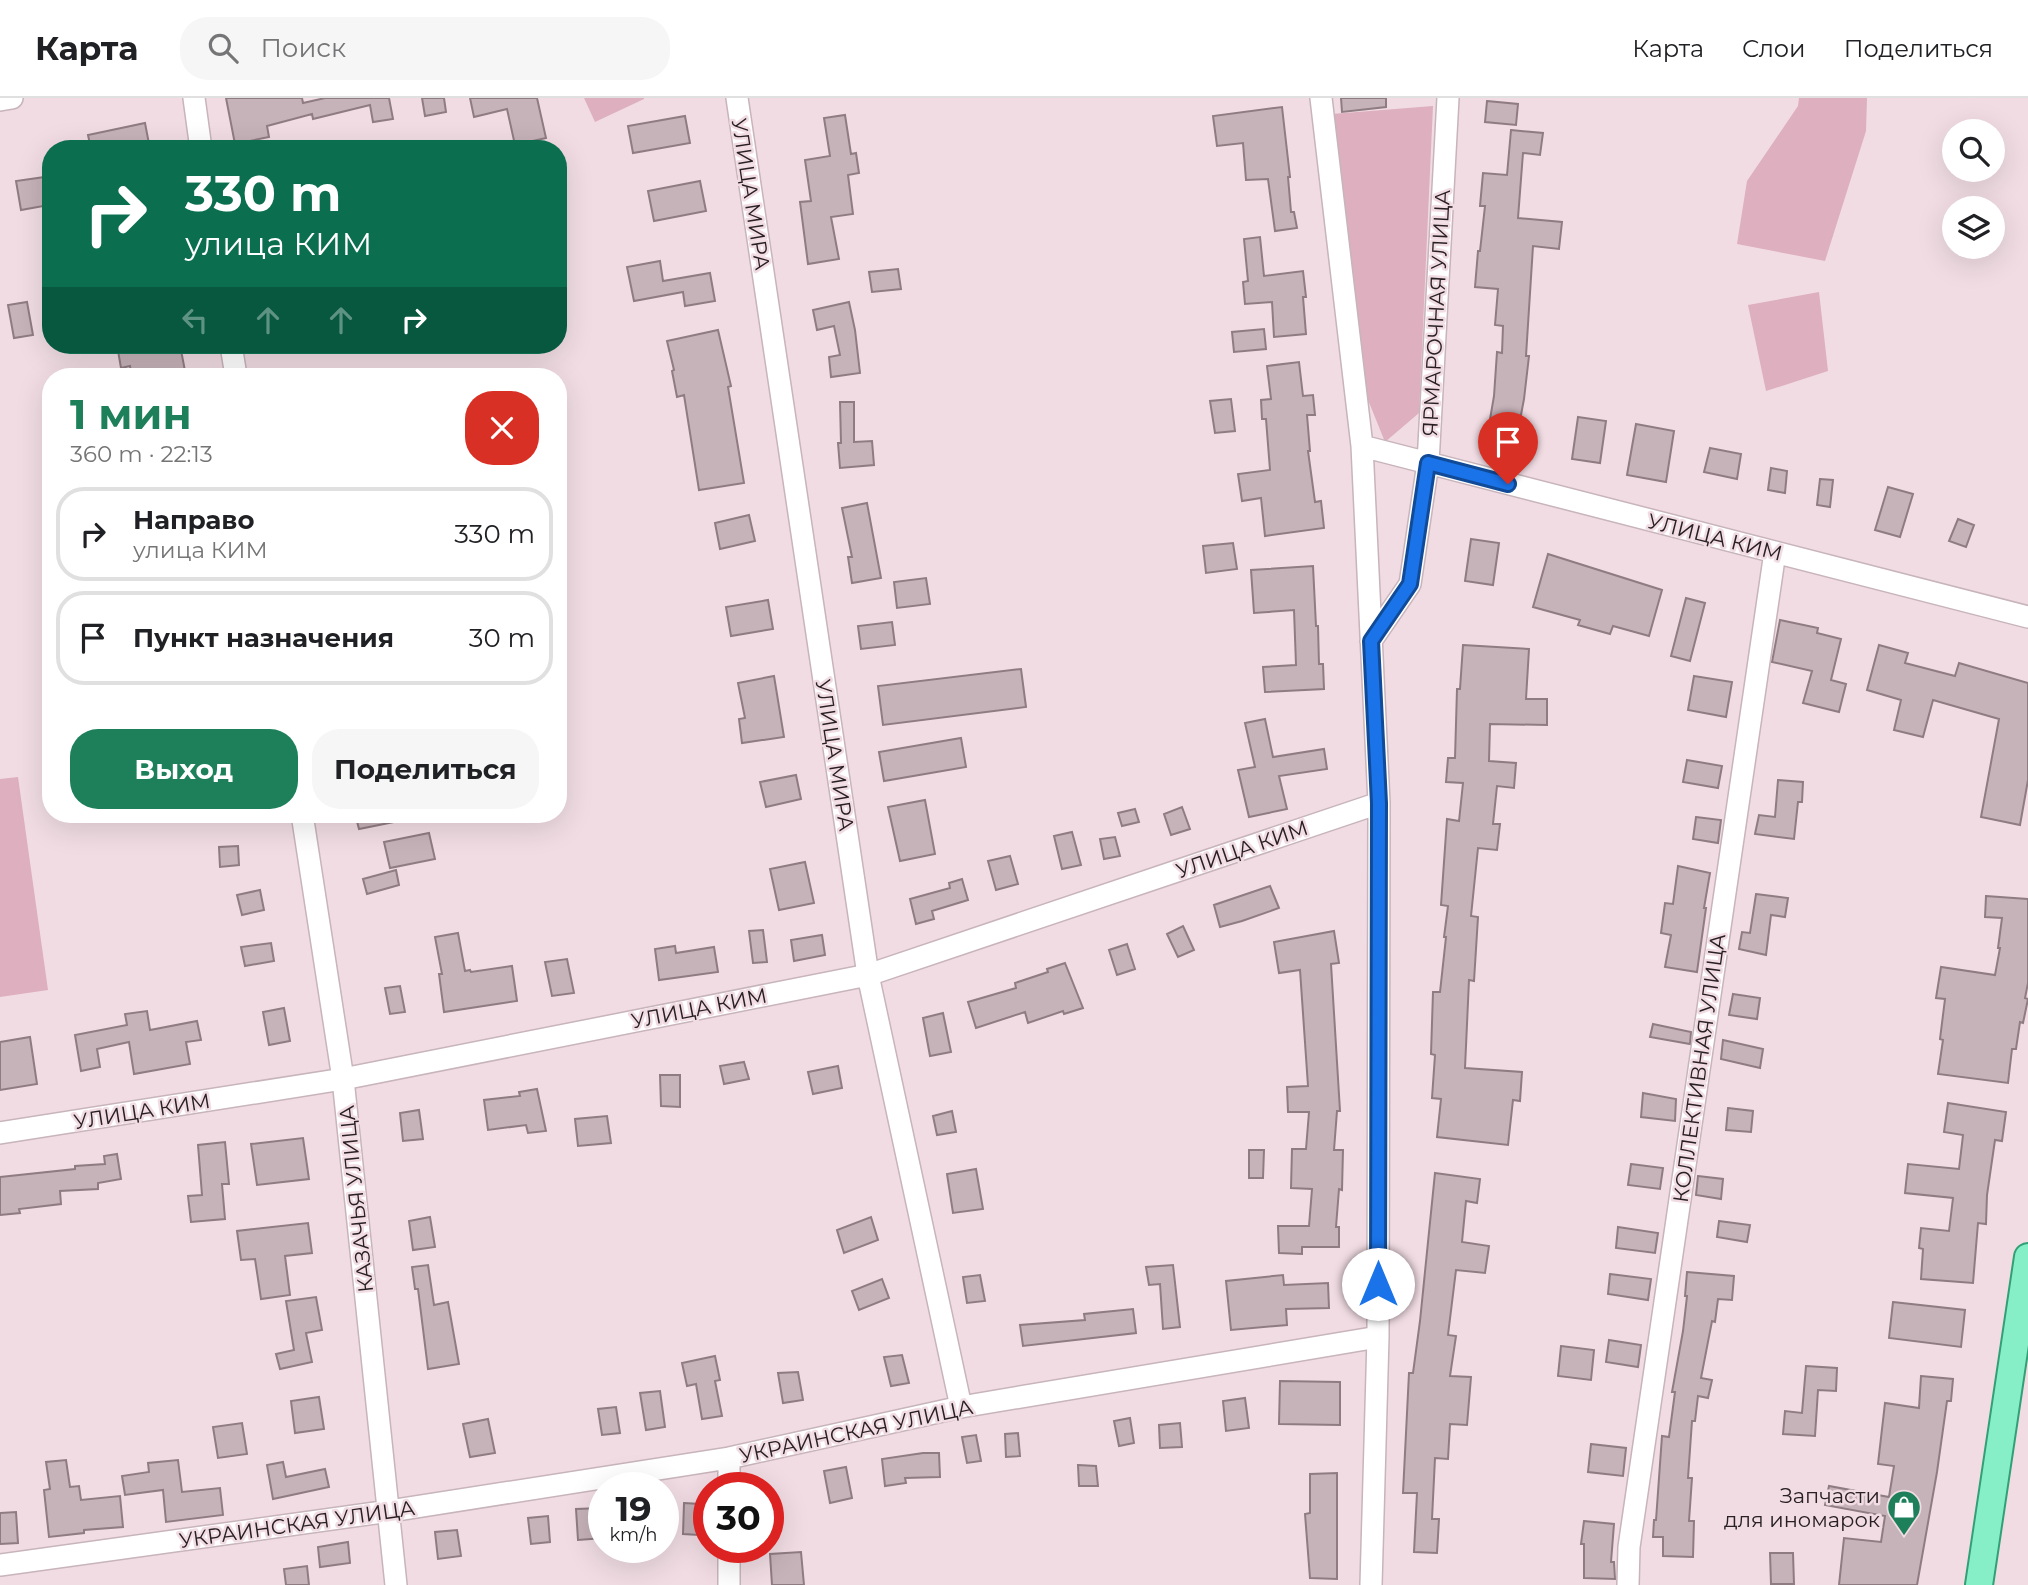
<!DOCTYPE html>
<html lang="ru">
<head>
<meta charset="utf-8">
<style>
	body { margin:0; font-family:Montserrat,sans-serif; background:#f6f6f6; color:#202124; height:100vh; display:flex; flex-direction:column; font-size:26px; white-space:nowrap }
	* { box-sizing:border-box; margin:0 }
	p { font-size:23px; color:#757577 }
	.icon { flex:none; width:38px; height:38px; fill:none; stroke:currentColor; stroke-width:2; stroke-linecap:round; stroke-linejoin:round }
	.map { position:relative; flex:1; overflow:hidden }
	.sheet { position:absolute; left:42px; top:270px; width:525px; height:455px; display:flex; flex-direction:column; background:#fff; border-radius:28px; box-shadow:0 7px 28px #0002 }
	.sheet>* { flex:none }
	.hud { position:absolute; left:42px; top:42px; width:525px; height:214px; border-radius:28px; box-shadow:0 7px 28px #0002; background:#0b6e4f; color:#fff; overflow:hidden }
	.tools { position:absolute; left:1942px; top:21px; display:grid; gap:14px }
	.tools a { display:grid; place-items:center; width:63px; height:63px; border-radius:50%; background:#fff; box-shadow:0 7px 28px #0002; font-size:35px }
	.speed { position:absolute; left:588px; top:1374px; display:flex; gap:14px; font-size:35px; font-weight:700; text-align:center }
	.speed>* { display:grid; place-content:center; width:91px; height:91px; border-radius:50%; background:#fff; box-shadow:0 7px 28px #0002; line-height:1 }
	.speed small { font-size:18px; font-weight:400 }
	.speed .limit { border:10px solid #d22; background:#fff; color:#111 }
	.pin { position:absolute; display:grid; place-items:center; width:60px; height:60px; color:#fff; margin:-72px -30px; border-radius:50% 50% 50% 0; rotate:-45deg; box-shadow:0 0 7px #0007 }
	.pin .icon { rotate:45deg }
	.me { position:absolute; width:77px; margin:-38px; rotate:0deg; stroke-linejoin:round; filter:drop-shadow(0 0 5px #0008) }
	.turn { display:flex; align-items:center; gap:24px; height:147px; padding:0 28px; font-size:32px }
	.turn .icon { width:91px; height:91px; stroke-width:2.5 }
	.turn b { display:block; font-size:49px; line-height:60px }
	.lanes { display:flex; align-items:center; height:66px; padding:0 28px; background:#0003; justify-content:center; gap:35px; direction:ltr }
	.lanes .off { opacity:.35 }
	.round { display:grid; place-items:center; flex:none; width:74px; height:74px; border-radius:28px; background:#f6f6f6 }
	.summary { display:flex; align-items:center; justify-content:space-between; height:119px; padding:0 28px }
	h1 { font-size:42px; font-weight:700; line-height:52px; color:#1d805a }
	.button { display:flex; gap:14px; margin-top:auto; padding:14px 28px }
	.button a { flex:1; height:80px; border-radius:28px; background:#1d805a; color:#fff; font-size:28px; font-weight:700; line-height:80px; text-align:center }
	.button a+a { background:#f6f6f6; color:#202124 }
	ul { padding:0; list-style:none }
	li { display:flex; align-items:center; gap:21px; height:94px; margin:0 14px 10px; padding:0 14px; border:4px solid #e0e0e0; border-radius:28px }
	li div { flex:1 }
	li b { display:block; font-size:26px }
	li em { font-style:normal }
	header { display:flex; align-items:center; gap:42px; box-sizing:border-box; height:98px; padding:0 35px; background:#fff; border-bottom:2px solid #e0e0e0 }
	header strong { font-size:33px }
	nav { display:flex; gap:38px; margin-inline-start:auto; font-size:24px }
	.search { width:490px; height:63px; background:#f6f6f6; display:flex; align-items:center; gap:18px; box-sizing:border-box; padding:0 24px; border-radius:28px; color:#757577; font-size:26px }
	.map>svg:first-child { display:block }
	.green { fill:#ddafbf }
	.building { fill:#c6b2b9; stroke:#8f7c82; stroke-width:2 }
	.lines { fill:none; stroke-linecap:round; stroke-linejoin:round }
	.minor-casing { stroke:#c8b4bb; stroke-width:24 }
	.major-casing { stroke:#31a076; stroke-width:30 }
	.minor { stroke:#fff; stroke-width:21 }
	.major { stroke:#86efc7; stroke-width:26 }
	.route-casing { stroke:#114b97; stroke-width:18 }
	.route { stroke:#1a73e8; stroke-width:12 }
	.labels { text-anchor:middle; dominant-baseline:central; stroke-width:5; stroke-linejoin:round; paint-order:stroke }
	.street-label { font-size:21px; fill:#282023; stroke:#f1dce3 }
	.poi-label { font-size:21px; fill:#282023; stroke:#f1dce3; text-anchor:end }
</style>
</head>
<body>
<header>
<strong>Карта</strong>
<div class="search"><svg class="icon" aria-label="search" viewBox="0 0 24 24"><circle cx="10" cy="10" r="6"/><path d="M15 15l6 6"/></svg>Поиск</div>
<nav><a>Карта</a><a>Слои</a><a>Поделиться</a></nav>
</header>
<div class="map">
<svg width="2028" height="1487" viewBox="0 0 2028 1487">
	<rect width="100%" height="100%" fill="#f1dce3"/>
	<path class="green" d="M584,0H644V1L595,24Z
		M1799,0H1867L1866,33L1825,163L1737,146L1747,83L1798,8Z
		M1433,8L1419,315L1385,344L1362,287L1332,16Z
		M1819,194L1828,273L1766,293L1748,207Z
		M18,679L48,892L0,899V681Z"/>
	<path class="building" d="M226,0H302L303,5L325,0H389L393,21L373,24L370,7L313,21L312,16L267,28L269,39L235,46Z
		M422,0H444L446,14L425,18Z
		M470,0H537L546,40L515,47L507,11L474,19Z
		M1341,0H1386V9L1342,14Z
		M1487,3L1518,6L1516,27L1485,24Z
		M1282,9L1290,79H1288L1291,114H1294L1297,130L1275,133L1268,81L1246,82L1243,45L1217,48L1213,18Z
		M845,17L851,56L856,55L859,75L848,77L853,116L831,119L839,161L808,166L800,104L811,103L805,62L830,58L824,20Z
		M685,18L690,45L633,55L628,28Z
		M145,25L150,51H91L88,37Z
		M1511,32L1543,35L1540,57L1523,55L1518,120L1562,124L1559,151L1533,148L1526,258H1529L1524,301L1517,338L1488,333L1494,298L1497,254L1502,255L1503,228L1495,227L1498,191L1475,189L1478,153H1480L1485,108H1480L1483,75L1507,77Z
		M45,79L49,107L21,112L16,83Z
		M700,83L706,113L654,123L648,93Z
		M1260,139L1264,178L1303,173L1306,199H1303L1306,236L1274,239L1272,204L1245,206L1243,184L1248,183L1244,141Z
		M660,163L663,183L710,175L715,203L685,208L683,194L634,203L627,169Z
		M898,171L901,191L872,194L869,174Z
		M27,204L33,237L14,240L8,207Z
		M849,204L855,232L860,275L831,279L829,259L840,257L834,228L817,232L813,212Z
		M1264,231L1266,251L1234,254L1232,234Z
		M718,232L731,288L728,289L744,385L699,392L684,297L677,299L672,273L674,272L667,243Z
		M117,247H180L186,278H131L130,268L121,270Z
		M1299,264L1303,298L1313,297L1315,317H1307L1310,353H1308L1315,404L1321,403L1324,430L1265,438L1261,400L1242,403L1238,376L1270,372L1266,321H1262L1261,302L1271,301L1267,268Z
		M1231,301L1235,333L1215,335L1210,303Z
		M840,304H854V344L872,343L874,367L840,370L838,345H841Z
		M1578,319L1606,323L1600,365L1572,361Z
		M1636,326L1674,333L1666,384L1627,377Z
		M1710,350L1741,356L1737,381L1704,374Z
		M1771,370L1787,373L1785,395L1768,392Z
		M1820,381L1833,382L1830,409L1817,407Z
		M1888,389L1913,396L1900,439L1875,432Z
		M867,405L881,480L852,485L848,459H852L842,410Z
		M749,417L755,443L720,451L715,425Z
		M1958,421L1974,427L1966,449L1949,443Z
		M1471,441L1499,445L1493,487L1465,483Z
		M1233,445L1237,471L1206,475L1203,448Z
		M1548,456L1662,492L1649,538L1613,528L1610,536L1578,527L1580,522L1533,509Z
		M1313,468L1316,528H1318L1319,566H1323L1324,591L1265,594L1263,569L1296,567L1294,512L1254,515L1251,472Z
		M926,480L930,506L897,510L894,484Z
		M1686,500L1705,505L1690,563L1671,558Z
		M768,502L773,531L731,538L726,509Z
		M1780,522L1818,530L1817,535L1841,541L1831,582L1846,586L1839,614L1803,605L1812,573L1772,564Z
		M892,524L895,547L861,551L858,528Z
		M1463,547L1529,551L1526,601H1547V627L1490,626L1489,663L1516,665L1514,690L1497,688L1493,726H1500L1497,752L1478,750L1471,818L1478,819L1474,883L1469,882L1465,970L1522,974L1520,1003L1513,1002L1508,1047L1437,1039L1441,1001L1432,1000L1435,957L1431,956L1433,894H1440L1446,839H1444L1448,808L1441,807L1447,721L1459,723L1463,685L1446,684L1448,660H1455L1457,591H1460Z
		M1879,547L1908,555L1905,565L1955,578L1959,565L2028,585V682L2020,727L1981,719L1999,621L1933,602L1923,639L1894,632L1901,602L1867,592Z
		M1021,571L1026,609L883,627L878,588Z
		M774,578L784,639L742,645L739,621L745,620L738,585Z
		M1694,578L1732,584L1726,619L1688,612Z
		M1265,621L1273,659L1324,651L1327,671L1279,678L1287,711L1249,719L1238,672L1255,669L1245,625Z
		M961,640L966,669L884,683L879,654Z
		M1687,662L1722,668L1718,690L1683,684Z
		M796,677L801,701L766,709L760,684Z
		M1778,682L1803,684L1802,704H1798L1794,741L1755,736L1759,717L1775,719Z
		M925,702L935,756L900,763L888,709Z
		M1182,709L1190,731L1171,737L1164,716Z
		M1135,711L1139,724L1122,728L1118,715Z
		M355,716H403L404,722L359,731Z
		M1696,719L1721,722L1718,745L1693,741Z
		M1072,734L1081,767L1062,771L1054,738Z
		M429,735L435,761L390,770L384,744Z
		M1115,739L1120,758L1104,761L1100,741Z
		M238,748L239,767L220,769L219,749Z
		M1010,758L1018,786L996,792L988,763Z
		M805,764L814,805L779,812L770,771Z
		M1678,768L1710,775L1704,810H1706L1697,874L1665,869L1671,837L1661,835L1665,805L1673,806Z
		M396,772L399,787L367,796L363,781Z
		M962,781L968,802L932,813L934,821L916,826L910,801L950,790L949,785Z
		M1270,788L1279,810L1242,823L1220,829L1214,807Z
		M260,792L264,812L242,817L237,797Z
		M1756,796L1788,800L1785,819L1771,817L1766,857L1739,851L1742,834L1750,835Z
		M1986,798L2028,801V885L2025,900L2028,901L2023,925L2020,924L2016,951H2012L2008,985L1938,976L1943,942L1940,941L1945,901L1936,900L1941,869L1995,877L2000,850H1998L2002,820L1985,819Z
		M1183,828L1194,852L1178,859L1167,836Z
		M763,832L767,864L753,865L749,833Z
		M1334,833L1339,865L1331,866L1340,1013H1337L1334,1052H1343L1342,1092L1339,1091L1336,1129H1339V1149H1302V1156L1279,1155L1278,1128H1309L1312,1091L1291,1090L1292,1051H1306L1309,1014H1288L1287,989L1308,988L1300,872L1279,875L1274,844Z
		M458,835L465,873L470,872L471,874L512,868L517,903L444,914L439,876H442L435,839Z
		M822,837L825,857L794,863L791,842Z
		M271,845L274,863L245,868L241,849Z
		M1127,846L1135,871L1117,877L1109,852Z
		M675,848L676,855L714,849L718,874L659,882L655,851Z
		M567,861L574,895L552,898L545,864Z
		M1065,865L1083,910L1064,916L1063,913L1028,925L1025,914L976,930L968,904L1016,890L1015,885L1048,874L1047,871Z
		M400,888L405,914L390,916L385,890Z
		M1733,896L1760,900L1757,921L1729,917Z
		M284,910L290,943L269,947L263,914Z
		M147,913L150,932L197,923L201,942L186,944L190,966L134,976L129,944L97,951L100,969L81,973L75,937L127,927L125,916Z
		M943,915L951,954L930,958L923,920Z
		M1653,926L1691,934L1690,946L1650,939Z
		M30,939L37,986L0,992V944Z
		M1723,942L1763,951L1760,970L1721,961Z
		M744,964L749,981L724,986L720,968Z
		M838,968L842,990L813,996L808,974Z
		M660,977H680V1009L661,1008Z
		M537,991L546,1033L528,1035L526,1027L488,1032L484,1002L520,998L519,994Z
		M1643,995L1676,1001L1675,1023L1641,1019Z
		M1948,1005L2006,1014L2002,1043L1995,1042L1987,1097L1986,1126L1978,1125L1973,1185L1921,1181L1923,1151L1919,1150L1921,1130L1949,1133L1953,1100L1905,1095L1908,1066L1959,1071L1963,1037L1944,1034Z
		M1728,1010L1753,1013L1751,1034L1726,1032Z
		M419,1012L423,1041L403,1043L400,1015Z
		M952,1013L956,1034L937,1037L933,1018Z
		M607,1018L611,1045L578,1048L575,1021Z
		M303,1040L309,1081L257,1087L251,1046Z
		M225,1044L229,1086H222L225,1121L191,1124L188,1098L202,1097L198,1047Z
		M1249,1052H1264L1263,1080H1249Z
		M117,1056L121,1081L98,1085V1091L60,1093L61,1106L19,1111L20,1115L0,1117V1079L75,1071V1068L105,1066L104,1058Z
		M1631,1066L1663,1070L1660,1091L1628,1087Z
		M976,1071L983,1111L953,1115L947,1076Z
		M1435,1075L1480,1081L1477,1105L1466,1103L1462,1144L1489,1148L1485,1175L1456,1172L1448,1237L1456,1238L1450,1278L1471,1279L1467,1327L1450,1326L1448,1361L1435,1360L1432,1421H1439L1437,1455L1414,1454L1417,1395H1403L1409,1275H1413L1420,1223Z
		M1698,1078L1723,1081L1721,1101L1696,1097Z
		M430,1119L435,1149L413,1152L409,1123Z
		M871,1119L878,1142L844,1155L837,1132Z
		M1719,1123L1750,1127L1747,1144L1717,1139Z
		M308,1125L312,1155L285,1158L290,1197L261,1201L255,1161L241,1162L237,1133Z
		M1618,1129L1658,1135L1655,1155L1616,1150Z
		M428,1167L434,1207L448,1204L459,1266L428,1271L418,1191H415L412,1169Z
		M1173,1167L1180,1229L1163,1231L1160,1186L1149,1187L1146,1169Z
		M1687,1174L1734,1178L1732,1202L1718,1201L1715,1224L1712,1223L1701,1280L1712,1282L1708,1300L1698,1298L1695,1323H1692L1688,1380H1692L1689,1423H1694L1693,1459L1663,1458V1439H1653L1654,1422H1656L1662,1338L1669,1339L1675,1294H1672L1683,1233L1687,1198H1685Z
		M1610,1176L1651,1181L1648,1202L1608,1196Z
		M980,1177L985,1203L967,1205L963,1179Z
		M1283,1177L1284,1187L1328,1185L1329,1210L1286,1211L1287,1227L1231,1232L1226,1183Z
		M882,1181L889,1200L859,1212L852,1193Z
		M316,1199L322,1232L306,1235L312,1264L280,1271L276,1256L294,1252L286,1203Z
		M1893,1204L1965,1212L1961,1249L1889,1240Z
		M1133,1211L1136,1235L1023,1248L1020,1227L1085,1222L1084,1216Z
		M1609,1242L1641,1247L1638,1269L1606,1264Z
		M1561,1248L1594,1252L1591,1282L1558,1278Z
		M902,1257L909,1285L891,1288L884,1259Z
		M715,1258L720,1282L715,1283L722,1318L702,1321L696,1286L687,1288L682,1265Z
		M1806,1268L1837,1270L1836,1293L1818,1292L1815,1338L1783,1336L1785,1313L1802,1315Z
		M798,1274L803,1302L783,1305L778,1275Z
		M1921,1278L1953,1281L1951,1303H1947L1937,1374L1917,1487H1839L1844,1440L1881,1444L1885,1418L1825,1407L1829,1388L1889,1399L1894,1368L1878,1366L1885,1305L1919,1310Z
		M1280,1283L1340,1284V1327L1279,1326Z
		M660,1293L665,1329L646,1332L640,1295Z
		M319,1299L324,1331L295,1335L291,1303Z
		M1245,1300L1249,1330L1226,1333L1223,1303Z
		M616,1309L620,1335L602,1337L598,1311Z
		M1130,1320L1134,1345L1119,1348L1114,1323Z
		M488,1321L495,1355L470,1359L463,1326Z
		M242,1325L247,1356L218,1360L213,1329Z
		M1180,1325L1182,1349L1160,1350L1159,1327Z
		M1018,1335L1020,1358L1006,1359L1005,1336Z
		M976,1337L981,1363L967,1365L962,1339Z
		M1591,1346L1626,1350L1623,1378L1588,1374Z
		M923,1355H939L940,1379L905,1380L906,1385L885,1388L882,1361Z
		M66,1362L70,1389L79,1388L81,1402L120,1398L123,1429L84,1432V1435L49,1439L44,1392L50,1391L46,1364Z
		M178,1362L182,1394L220,1390L223,1417L166,1424L163,1392L125,1397L122,1378L149,1374L148,1365Z
		M283,1364L286,1379L325,1371L329,1389L273,1401L267,1367Z
		M1078,1367L1096,1368L1098,1388H1079Z
		M846,1369L852,1400L830,1405L824,1373Z
		M1337,1375V1481L1310,1480L1305,1416L1310,1415V1376Z
		M684,1405L700,1406L699,1437L683,1436Z
		M602,1410L604,1440L578,1442L576,1411Z
		M16,1414L18,1445L0,1446V1415Z
		M548,1418L550,1444L531,1446L528,1420Z
		M1584,1423L1614,1426L1611,1464H1614L1615,1481L1584,1480V1446H1581Z
		M457,1432L461,1458L438,1461L435,1434Z
		M348,1444L350,1465L320,1469L318,1449Z
		M801,1454L804,1487H772L770,1456Z
		M1770,1455H1793L1794,1486H1771Z
		M307,1468L309,1487H286L284,1471Z"/>
	<g class="lines">
		<g class="minor-casing">
			<path id="minor" d="M194,0L201,51
				M737,0L868,877L961,1309
				M1321,0L1362,348L1379,705L1378,1239L1371,1487
				M0,2L12,0
				M231,247L236,278
				M1362,348L2028,519
				M1371,543L1410,486L1428,365L1448,0
				M302,716L343,981L396,1487
				M0,1035L343,981L868,877L1379,705
				M729,1360V1390
				M729,1449V1487
				M0,1467L390,1413L729,1360L961,1309L1378,1239
				M1628,1487L1629,1449L1775,454"/>
		</g>
		<g class="major-casing">
			<path id="major" d="M1979,1487L2028,1159"/>
		</g>
		<use href="#minor" class="minor"/>
		<use href="#major" class="major"/>
	</g>
	<g class="lines">
		<g class="route-casing">
			<path id="route" d="M1378,1186L1379,705L1371,543L1410,486L1428,365L1508,386"/>
		</g>
		<use href="#route" class="route"/>
	</g>
	<defs>
		<g id="shop-pin" transform="scale(1.75)"><path d="M0 17L-7.5 6A9.5 9.5 0 1 1 7.5 6Z" fill="#1d805a" stroke="#f1dce3"/><path d="M-5-2.5h2.3a2.7 3.5 0 0 1 5.4 0H5L5.5 6h-11ZM-1.5-2.5h3a1.5 2.3 0 0 0-3 0Z" fill="#fff"/></g>
	</defs>
	<g fill-rule="evenodd">
		<use href="#shop-pin" x="1904" y="1409"/>
	</g>
	<g class="labels">
		<g class="street-label">
			<text transform="translate(751 96) rotate(81)">УЛИЦА МИРА</text>
			<text transform="translate(1436 215) rotate(-87)">ЯРМАРОЧНАЯ УЛИЦА</text>
			<text transform="translate(1715 439) rotate(14)">УЛИЦА КИМ</text>
			<text transform="translate(835 657) rotate(81)">УЛИЦА МИРА</text>
			<text transform="translate(1242 751) rotate(-19)">УЛИЦА КИМ</text>
			<text transform="translate(699 910) rotate(-11)">УЛИЦА КИМ</text>
			<text transform="translate(1699 970) rotate(-82)">КОЛЛЕКТИВНАЯ УЛИЦА</text>
			<text transform="translate(142 1013) rotate(-9)">УЛИЦА КИМ</text>
			<text transform="translate(356 1101) rotate(-96)">КАЗАЧЬЯ УЛИЦА</text>
			<text transform="translate(856 1333) rotate(-12)">УКРАИНСКАЯ УЛИЦА</text>
			<text transform="translate(297 1426) rotate(-8)">УКРАИНСКАЯ УЛИЦА</text>
		</g>
		<g class="poi-label">
			<text x="1880" y="1397">Запчасти<tspan x="1880" dy="24">для иномарок</tspan></text>
		</g>
	</g>
</svg>
<div class="tools">
<a><svg class="icon" aria-label="search" viewBox="0 0 24 24"><circle cx="10" cy="10" r="6"/><path d="M15 15l6 6"/></svg></a>
<a><svg class="icon" aria-label="layers" viewBox="0 0 24 24"><path d="M12 4l9 5-9 5-9-5zM3 14l9 5 9-5"/></svg></a>
</div>
<div class="speed"><div>19<small>km/h</small></div><div class="limit">30</div></div>
<div class="pin" style="left:1508px;top:386px;background:#d93025"><svg class="icon" aria-label="arrive" viewBox="0 0 24 24"><path d="M6 21V4h12l-3 4 3 4H6"/></svg></div>
<svg class="me" style="left:1378px;top:1186px" viewBox="-20 -20 40 40"><circle r="19" fill="#fff"/><path d="M0-13L10 11 0 6-10 11z" fill="#1a73e8"/></svg>
<div class="hud">
<div class="turn"><svg class="icon" aria-label="right" viewBox="0 0 24 24"><path d="M7 20v-9h11M14 6l5 5-5 5"/></svg><div><b>330 m</b>улица КИМ</div></div>
<div class="lanes"><svg class="icon off" aria-label="left" viewBox="0 0 24 24"><path d="M17 20v-9H6M10 6l-5 5 5 5"/></svg><svg class="icon off" aria-label="ahead" viewBox="0 0 24 24"><path d="M12 20V5M6 11l6-6 6 6"/></svg><svg class="icon off" aria-label="ahead" viewBox="0 0 24 24"><path d="M12 20V5M6 11l6-6 6 6"/></svg><svg class="icon" aria-label="right" viewBox="0 0 24 24"><path d="M7 20v-9h11M14 6l5 5-5 5"/></svg></div>
</div>
<section class="sheet">
<div class="summary"><div><h1>1 мин</h1><p>360 m · 22:13</p></div><a class="round" style="background:#d93025;color:#fff"><svg class="icon" aria-label="close" viewBox="0 0 24 24"><path d="M6 6l12 12M18 6L6 18"/></svg></a></div>
<ul>
<li><svg class="icon" aria-label="right" viewBox="0 0 24 24"><path d="M7 20v-9h11M14 6l5 5-5 5"/></svg><div><b>Направо</b><p>улица КИМ</p></div><em>330 m</em></li>
<li><svg class="icon" aria-label="arrive" viewBox="0 0 24 24"><path d="M6 21V4h12l-3 4 3 4H6"/></svg><div><b>Пункт назначения</b></div><em>30 m</em></li>
</ul>
<div class="button"><a>Выход</a><a>Поделиться</a></div>
</section>
</div>
</body>
</html>
